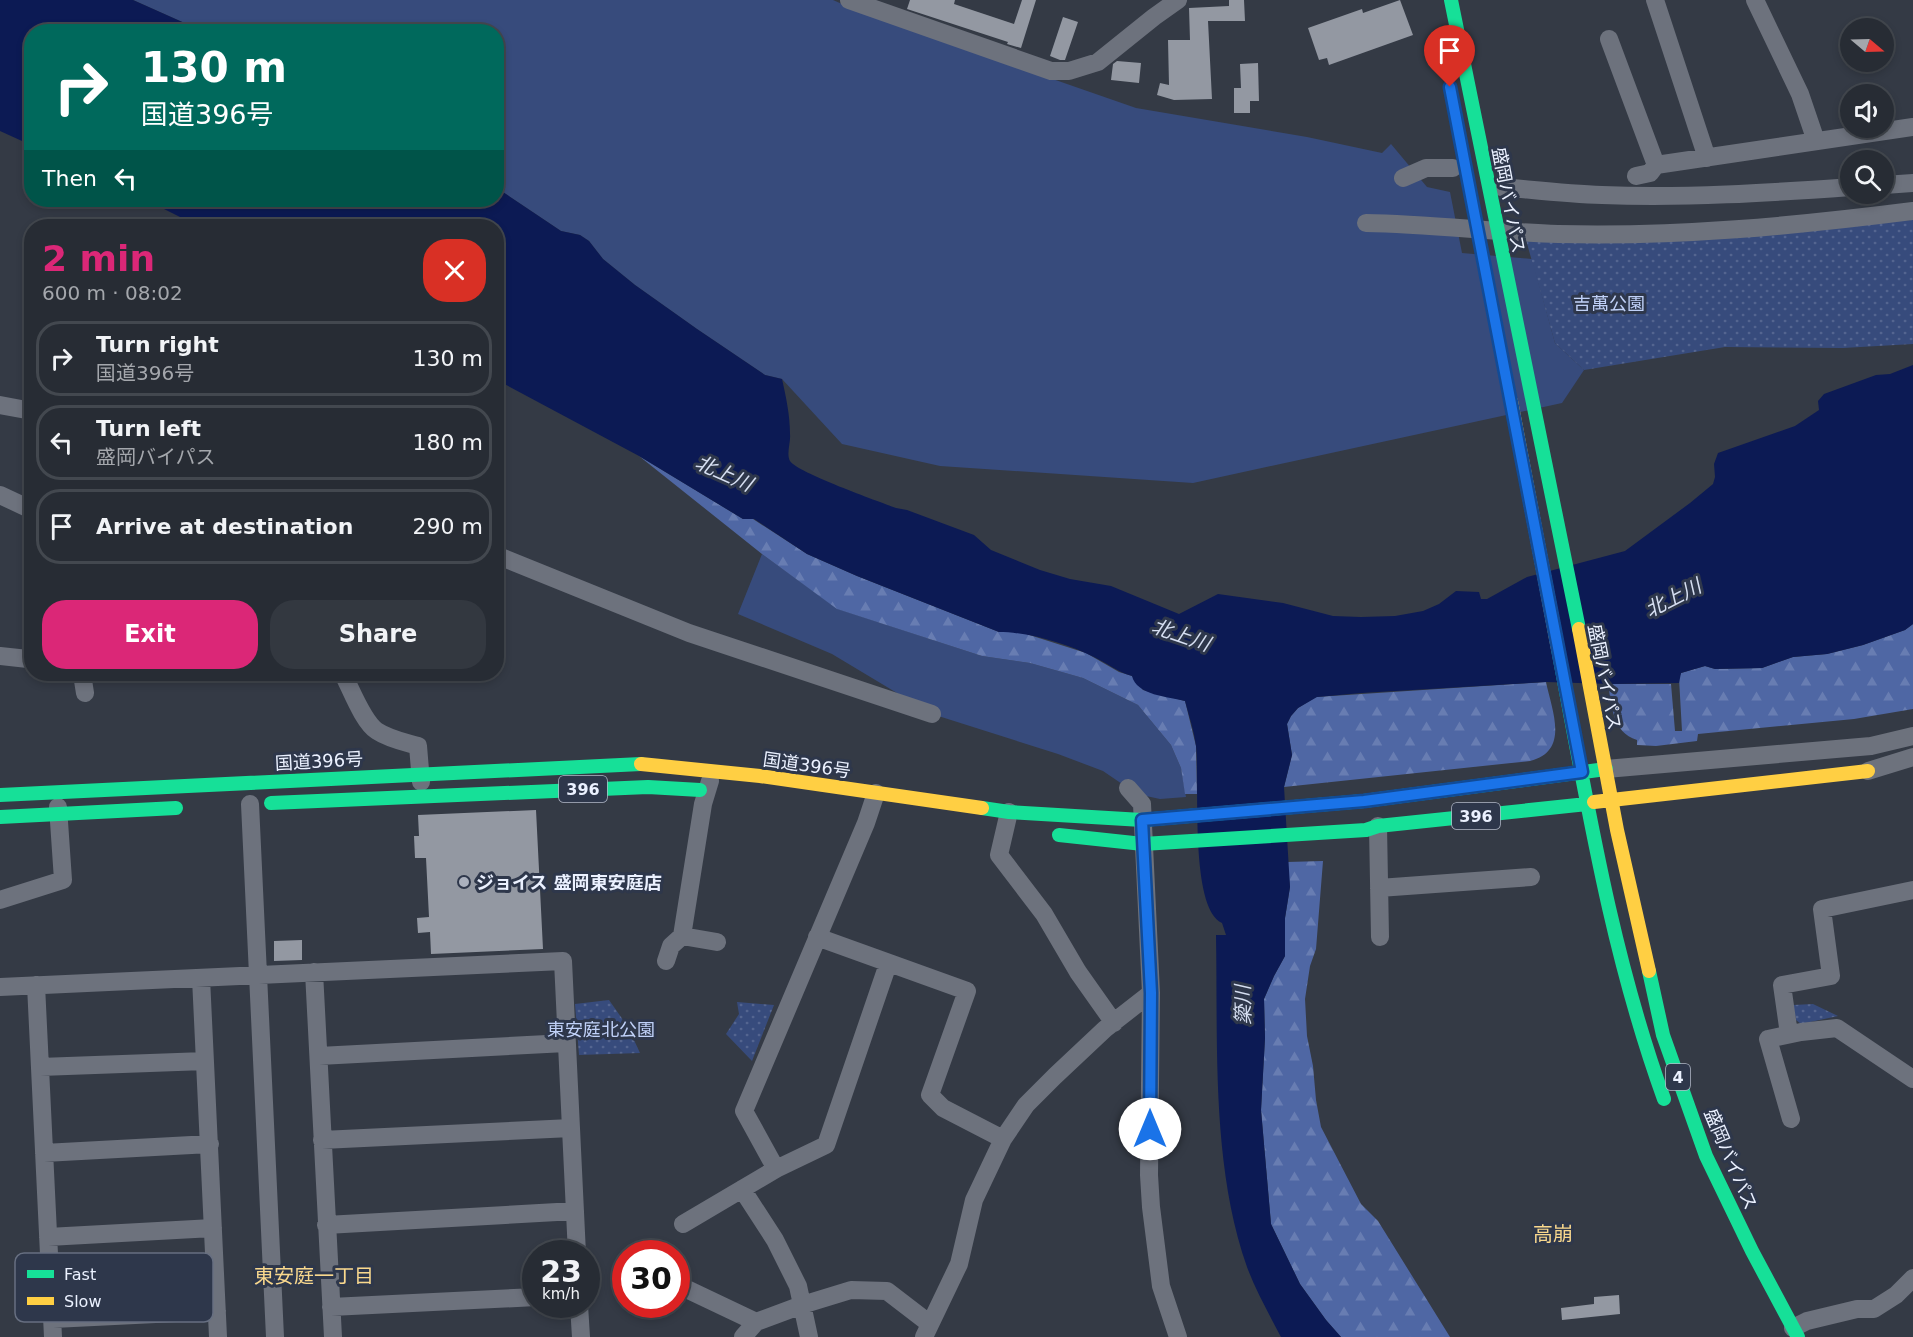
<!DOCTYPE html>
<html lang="en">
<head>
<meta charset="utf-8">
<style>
	body { margin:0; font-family:"DejaVu Sans","Noto Sans JP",sans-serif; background:#333840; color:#f1f3f6; height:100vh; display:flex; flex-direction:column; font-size:22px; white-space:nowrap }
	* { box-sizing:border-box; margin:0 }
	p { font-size:20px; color:#a4a7ac }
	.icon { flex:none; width:33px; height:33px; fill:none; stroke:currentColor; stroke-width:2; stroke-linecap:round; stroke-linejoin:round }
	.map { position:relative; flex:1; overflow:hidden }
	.side { position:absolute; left:24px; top:219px; width:480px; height:462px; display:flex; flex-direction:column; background:#272c34; border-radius:24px; box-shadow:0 3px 9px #0003,0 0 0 2px #43484f }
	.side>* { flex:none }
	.banner { position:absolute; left:24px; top:24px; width:480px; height:183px; border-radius:24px; box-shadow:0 3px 9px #0003,0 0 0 2px #43484f; background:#00695c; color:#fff; overflow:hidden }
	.needle { width:39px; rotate:109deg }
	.fabs { position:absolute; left:1840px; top:18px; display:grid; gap:12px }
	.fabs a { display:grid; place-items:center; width:54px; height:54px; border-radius:50%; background:#272c34; box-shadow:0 3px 9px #0003,0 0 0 2px #43484f; font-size:30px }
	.speed { position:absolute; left:522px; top:1240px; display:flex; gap:12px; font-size:30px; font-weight:700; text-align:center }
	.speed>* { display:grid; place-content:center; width:78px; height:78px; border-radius:50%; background:#272c34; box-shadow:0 3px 9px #0003,0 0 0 2px #43484f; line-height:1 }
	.speed small { font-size:15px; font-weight:400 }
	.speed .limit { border:9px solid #d22; background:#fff; color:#111 }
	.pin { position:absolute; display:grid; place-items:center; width:51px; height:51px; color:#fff; margin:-62px -26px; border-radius:50% 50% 50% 0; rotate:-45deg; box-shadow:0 0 6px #0007 }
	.pin .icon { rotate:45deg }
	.me { position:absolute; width:66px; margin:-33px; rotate:0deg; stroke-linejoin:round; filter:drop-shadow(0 0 4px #0008) }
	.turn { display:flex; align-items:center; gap:21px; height:126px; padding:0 18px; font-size:27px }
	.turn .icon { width:78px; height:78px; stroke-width:2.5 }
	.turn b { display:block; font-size:42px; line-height:51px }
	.then { display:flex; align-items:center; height:57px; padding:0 18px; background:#0003; gap:12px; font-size:22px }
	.round { display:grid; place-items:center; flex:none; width:63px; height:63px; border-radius:24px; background:#333840 }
	.head { display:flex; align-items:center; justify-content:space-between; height:102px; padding:0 18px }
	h1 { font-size:36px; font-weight:700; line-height:45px; color:#db2777 }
	.action { display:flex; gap:12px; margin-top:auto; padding:12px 18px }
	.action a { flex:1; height:69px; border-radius:24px; background:#db2777; color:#fff; font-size:24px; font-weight:700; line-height:69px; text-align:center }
	.action a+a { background:#333840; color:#f1f3f6 }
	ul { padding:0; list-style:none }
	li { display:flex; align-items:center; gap:18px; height:75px; margin:0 12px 9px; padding:0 6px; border:3px solid #43484f; border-radius:24px }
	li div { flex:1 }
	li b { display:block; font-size:22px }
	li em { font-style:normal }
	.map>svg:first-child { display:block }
	.grass { fill:#374b7c }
	.forest { fill:url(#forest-firs) }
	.park { fill:url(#park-dots) }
	.water { fill:#0c1a54 }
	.building { fill:#9398a2 }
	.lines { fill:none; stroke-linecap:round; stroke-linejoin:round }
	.street { stroke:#6d727d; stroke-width:18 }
	.fast { stroke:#16e098; stroke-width:14 }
	.slow { stroke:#ffcf43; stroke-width:14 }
	.route-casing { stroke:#114b97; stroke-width:15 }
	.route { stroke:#1a73e8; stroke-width:10 }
	.poi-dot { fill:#abb1be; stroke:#2e374b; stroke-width:2 }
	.labels { text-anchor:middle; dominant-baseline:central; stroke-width:6; stroke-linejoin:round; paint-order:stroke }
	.shield { fill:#2e374b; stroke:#b2b9c9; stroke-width:1.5 }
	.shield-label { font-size:16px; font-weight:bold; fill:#ebf1ff }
	.street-label { font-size:18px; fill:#ebf1ff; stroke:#2e374b }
	.park-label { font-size:18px; fill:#c0d1f8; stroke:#2e374b }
	.poi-label { font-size:18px; font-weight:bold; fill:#ebf1ff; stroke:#2e374b; text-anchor:start }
	.water-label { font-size:20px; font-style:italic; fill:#d6dff2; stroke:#2e374b }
	.neighbourhood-label { font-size:20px; fill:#f9d88d; stroke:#2e374b }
	.key { fill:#2e374b; stroke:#676f81; stroke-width:1.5 }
	.key-label { font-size:16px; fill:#ebf1ff }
</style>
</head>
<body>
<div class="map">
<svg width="1913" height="1337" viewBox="0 0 1913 1337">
	<defs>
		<pattern id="forest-firs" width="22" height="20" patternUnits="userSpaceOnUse" patternTransform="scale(1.5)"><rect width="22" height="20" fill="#4f67a4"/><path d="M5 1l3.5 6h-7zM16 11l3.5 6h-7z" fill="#687db2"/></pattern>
		<pattern id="park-dots" width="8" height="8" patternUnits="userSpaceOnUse" patternTransform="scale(1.5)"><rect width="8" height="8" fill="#374b7c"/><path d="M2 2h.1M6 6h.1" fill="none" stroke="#546590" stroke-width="1.8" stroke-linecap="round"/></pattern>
	</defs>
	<rect width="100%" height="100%" fill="#343a45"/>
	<path class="grass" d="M133,0H833L860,12L1136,108L1307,137L1382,153L1391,144L1427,187L1450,192L1462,253L1532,259L1555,343L1584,370L1562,403L1193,483L940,466L842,444L782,379L765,375L697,329L635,285L603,259L589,241L580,235L561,231L497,188L496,32L197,31L189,25Z
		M762,554L838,609L982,656L1030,663L1083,678L1138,705L1171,745L1181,768L1186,797L1160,799L1146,796L1128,788L1103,771L1058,754L932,714L832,654L738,614Z"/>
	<path class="forest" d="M639,456L743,519H753L807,554L857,576L999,632H1020L1086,653L1119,672L1132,676L1143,690L1185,701L1196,746L1197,794H1185L1181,768L1171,745L1138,705L1083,678L1030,663L982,656L837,609L762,554Z
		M1913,624V709L1854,719L1698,734L1697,741L1656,746L1637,745V740C1612,732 1612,706 1608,684H1671L1675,731H1682L1679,678L1681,673L1705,666L1715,669L1762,668L1793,657L1827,654L1863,645L1905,630Z
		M1546,682C1552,711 1570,751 1530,761L1284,787L1292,755L1287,724L1291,716L1298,708L1316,697Z
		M1323,861L1316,949L1310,966L1305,999L1307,1036L1313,1066L1316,1100L1321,1127L1361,1204L1378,1221L1450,1337H1341L1326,1320L1300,1284L1271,1224L1261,1110L1265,1038L1264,999L1274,976L1285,956V918L1290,887L1287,862Z"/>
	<path class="park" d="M1913,220V344L1843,348L1725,347L1584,370L1555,343L1526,240Z
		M609,1000L628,1027L640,1053L579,1055L575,1004Z
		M737,1002L774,1005L752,1061L726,1034L739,1014Z
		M1813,1004L1838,1016L1801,1024L1796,1020L1793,1005Z"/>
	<path class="water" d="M0,0H133L189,25L197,31L32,32L31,148L22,141L0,131Z
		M497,188L561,231L580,235L589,241L603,259L635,285L697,329L765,375L782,379C786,397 790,415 790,434C791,442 786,454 790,461C798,473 878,501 896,508L907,510L974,535L991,550L1040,570L1070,579L1111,586L1179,614L1218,594L1283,603L1333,616L1361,617L1395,616L1423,611L1439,604L1456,591L1479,592L1481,599H1487L1527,577L1625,551L1690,503L1713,484L1715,477L1714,464L1718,453L1795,426L1819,410L1818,401L1824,394L1876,375L1890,374L1913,365V624L1905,630L1863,645L1827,654L1793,657L1762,668L1715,669L1705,666L1681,673L1679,683L1611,684L1546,682L1362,693L1317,697L1298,708L1291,716L1287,724L1292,755L1284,787L1290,887L1285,918V956L1274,976L1264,999L1265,1038L1261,1110L1271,1224L1300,1284L1326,1320L1341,1337H1281C1269,1314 1256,1291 1247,1267C1211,1164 1218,1044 1216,935H1226L1222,923C1189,908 1200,780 1196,746C1194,731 1189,716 1185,701C1169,697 1136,695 1132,676C1117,672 1107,663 1094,657C1067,644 1029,632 999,632L857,576L807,554L754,519H743L639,456L497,380L496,226H198L146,200H496Z"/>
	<path class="building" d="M910,0H955L954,4L1014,24L1022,0H1036L1021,48L1007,44L1008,42L907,9Z
		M1229,0H1244L1245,21H1208L1212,99L1174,100L1157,95L1160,83L1169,85L1168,40H1190L1189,8L1229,6Z
		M1400,0L1413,35L1329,65L1327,58L1319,60L1308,28L1362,9L1363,13Z
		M1063,17L1078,22L1065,60H1060L1050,56Z
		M1117,61L1141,63L1139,83L1111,80L1113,64Z
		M1258,63L1259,101H1250V113H1234V88H1241L1240,64Z
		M536,810L543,949L431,954L430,932L418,933L417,918L429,917L426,858H415L414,836H419L418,815Z
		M302,940V960L274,961V941Z
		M1619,1295L1620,1314L1562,1320L1561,1308L1594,1304V1297Z"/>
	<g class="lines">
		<path class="street" d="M849,0L1051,71H1069L1098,62L1154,17L1178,0
			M1655,0L1707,158
			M1755,0L1800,94L1816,141
			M1609,39L1656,165L1650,173L1636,176
			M1656,165L1913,127
			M1403,178L1426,168H1453
			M1884,185L1913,183
			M1501,187C1535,190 1568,194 1602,195C1685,198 1768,193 1851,187
			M1366,223C1430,224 1494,232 1558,234C1677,237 1795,226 1913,211
			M0,405L32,411
			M0,495L32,510
			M496,555L689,633L932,714
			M0,656L28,659
			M82,674L85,693
			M343,674C351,689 363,722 377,731C389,739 404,742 418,746L421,782
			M1606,769L1871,746L1913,736
			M1868,771L1913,757
			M1128,788L1142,804L1151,993L1149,1175L1151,1207L1161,1286L1178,1337
			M250,804L275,1337
			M1009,812L999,855L1044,914L1078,972L1114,1023
			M1378,826L1380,937
			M1379,888L1531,877
			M0,900L63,880L58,807
			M682,936L717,942
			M817,937L967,991L930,1095L943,1108L1003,1139
			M666,961L671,946L682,936L703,804L710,781
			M314,972L333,1337
			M201,978L218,1337
			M36,985L53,1337
			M0,987L563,961L577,1254
			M1789,1034L1782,985L1831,976L1822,909L1913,890
			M319,1056L566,1043
			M40,1067L205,1061
			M1791,1119L1768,1039L1801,1032L1837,1028L1913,1079
			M322,1140L571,1128
			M44,1153L210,1144
			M776,1169L744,1111L866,823L876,793
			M742,1189L775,1240L798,1286L809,1337
			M683,1224L776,1169L826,1145L888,964
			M326,1225L575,1211
			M48,1237L213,1228
			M676,1284L756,1322
			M579,1305L581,1337
			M331,1307L536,1297
			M53,1319L217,1311
			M1793,1328L1807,1321L1857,1309H1874L1896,1295L1913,1278
			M743,1337L756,1322L802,1305L851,1290L887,1291L930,1324
			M924,1337L959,1264L974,1200L1003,1139L1026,1105L1055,1076L1105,1029L1151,993"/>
		<path class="fast" d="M1451,0L1579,629
			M1558,649C1587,801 1611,953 1664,1099
			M0,795L641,764
			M271,803L648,787L700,790
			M982,808L1009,812L1142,820L1364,801L1606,769
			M0,817L176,808
			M1059,835L1143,844L1366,830L1378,826L1587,804
			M1649,971L1663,1035L1706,1156L1752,1251L1798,1337"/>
		<path class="slow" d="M1511,401L1558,649
			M1579,629L1617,830L1649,971
			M641,764L760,776L982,808
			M1594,802L1868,771"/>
	</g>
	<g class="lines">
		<g class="route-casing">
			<path id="route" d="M1150,1129L1151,993L1142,820L1364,801L1582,772L1450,87"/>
		</g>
		<use href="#route" class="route"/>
	</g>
	<circle class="poi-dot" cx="464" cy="882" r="6"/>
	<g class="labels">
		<g class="shield">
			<rect x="559" y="776" width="48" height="26" rx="4.5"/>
			<rect x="1452" y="803" width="48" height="26" rx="4.5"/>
			<rect x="1666" y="1064" width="24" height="26" rx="4.5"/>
		</g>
		<g class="shield-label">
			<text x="583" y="789">396</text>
			<text x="1476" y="816">396</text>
			<text x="1678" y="1077">4</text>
		</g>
		<g class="street-label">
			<text transform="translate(1509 200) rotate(79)">盛岡バイパス</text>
			<text transform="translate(1605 677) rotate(79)">盛岡バイパス</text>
			<text transform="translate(319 761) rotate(-3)">国道396号</text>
			<text transform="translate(807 765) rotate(8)">国道396号</text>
			<text transform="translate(1731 1159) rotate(67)">盛岡バイパス</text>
		</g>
		<g class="park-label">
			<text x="1609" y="303">吉萬公園</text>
			<text x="601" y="1029">東安庭北公園</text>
		</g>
		<g class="poi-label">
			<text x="476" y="882">ジョイス 盛岡東安庭店</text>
		</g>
		<g class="water-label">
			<text transform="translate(724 473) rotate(24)">北上川</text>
			<text transform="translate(1673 598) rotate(-27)">北上川</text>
			<text transform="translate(1181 635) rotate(19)">北上川</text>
			<text transform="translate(1243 1005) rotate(-91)">簗川</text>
		</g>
		<g class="neighbourhood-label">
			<text x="1553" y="1234">高崩</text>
			<text x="314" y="1276">東安庭一丁目</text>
		</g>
	</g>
	<rect x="15" y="1253" width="198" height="69" rx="9" class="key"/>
	<rect x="27" y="1270" width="27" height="8" fill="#16e098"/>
	<rect x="27" y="1297" width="27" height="8" fill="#ffcf43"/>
	<g class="key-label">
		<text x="64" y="1280">Fast</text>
		<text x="64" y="1307">Slow</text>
	</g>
</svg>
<div class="fabs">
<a><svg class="needle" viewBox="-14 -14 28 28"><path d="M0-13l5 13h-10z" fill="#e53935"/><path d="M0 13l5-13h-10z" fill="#a4a7ac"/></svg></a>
<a><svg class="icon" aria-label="sound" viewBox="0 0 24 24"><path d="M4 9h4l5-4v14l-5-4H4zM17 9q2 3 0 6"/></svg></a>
<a><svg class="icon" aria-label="search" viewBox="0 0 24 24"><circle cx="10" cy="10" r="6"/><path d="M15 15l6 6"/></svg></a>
</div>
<div class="speed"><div>23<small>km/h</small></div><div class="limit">30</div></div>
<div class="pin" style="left:1450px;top:87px;background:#d93025"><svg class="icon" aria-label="arrive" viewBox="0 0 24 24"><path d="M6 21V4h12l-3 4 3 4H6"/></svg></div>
<svg class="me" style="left:1150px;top:1129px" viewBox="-20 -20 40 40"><circle r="19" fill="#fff"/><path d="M0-13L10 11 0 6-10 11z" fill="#1a73e8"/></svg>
<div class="banner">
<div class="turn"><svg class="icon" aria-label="right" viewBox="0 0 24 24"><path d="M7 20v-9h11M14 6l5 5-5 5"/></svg><div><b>130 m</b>国道396号</div></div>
<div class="then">Then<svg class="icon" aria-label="left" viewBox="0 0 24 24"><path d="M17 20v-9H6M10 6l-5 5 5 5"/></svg></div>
</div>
<section class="side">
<div class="head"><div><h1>2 min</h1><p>600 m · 08:02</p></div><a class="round" style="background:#d93025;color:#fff"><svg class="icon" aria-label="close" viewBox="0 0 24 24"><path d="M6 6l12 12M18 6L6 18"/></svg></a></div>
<ul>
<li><svg class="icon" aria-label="right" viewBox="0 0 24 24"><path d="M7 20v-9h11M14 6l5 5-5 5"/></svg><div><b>Turn right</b><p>国道396号</p></div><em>130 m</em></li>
<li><svg class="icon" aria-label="left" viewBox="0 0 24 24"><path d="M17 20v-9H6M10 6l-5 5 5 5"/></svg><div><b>Turn left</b><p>盛岡バイパス</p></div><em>180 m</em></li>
<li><svg class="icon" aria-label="arrive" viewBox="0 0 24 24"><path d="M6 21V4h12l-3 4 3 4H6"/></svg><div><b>Arrive at destination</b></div><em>290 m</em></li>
</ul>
<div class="action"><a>Exit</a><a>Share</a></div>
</section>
</div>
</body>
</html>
